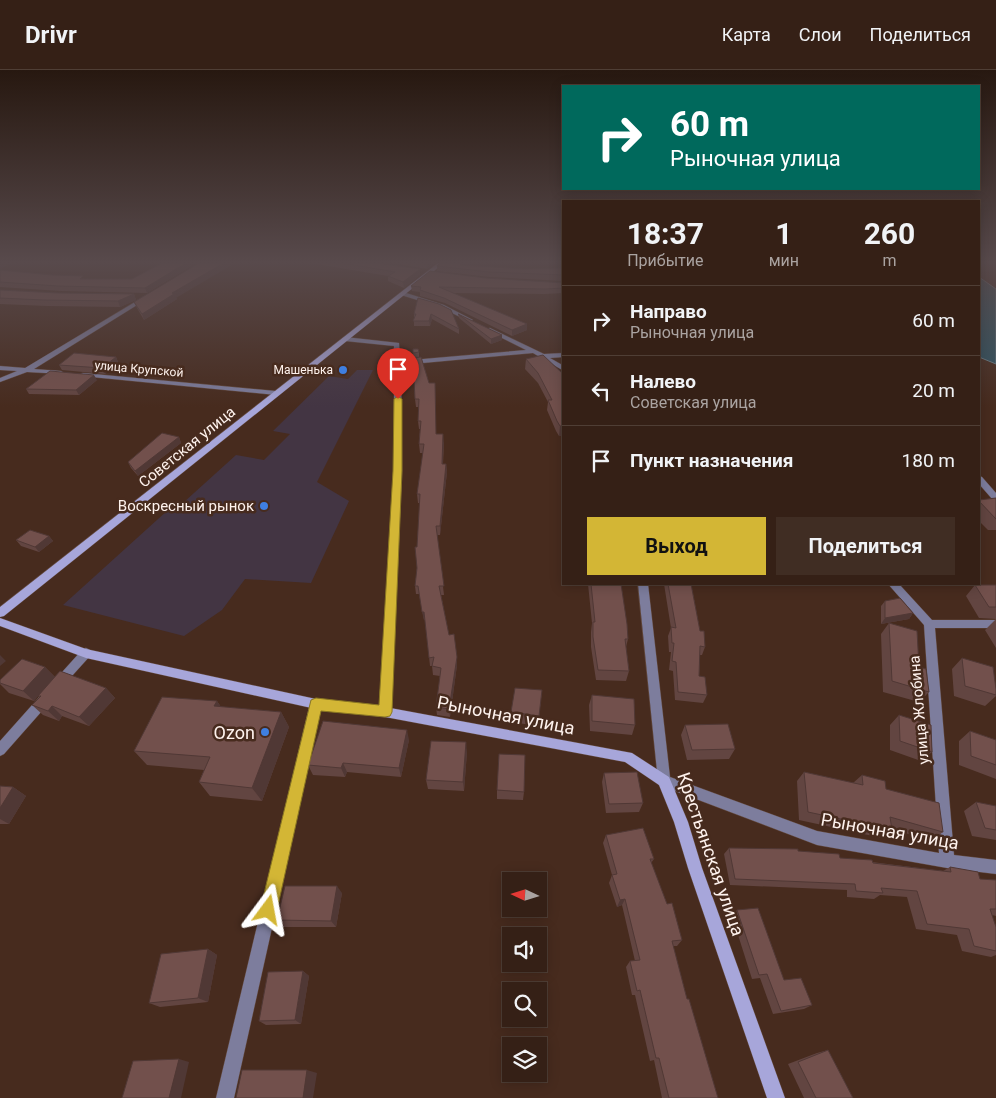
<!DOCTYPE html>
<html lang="ru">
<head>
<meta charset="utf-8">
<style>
	body { margin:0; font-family:Roboto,sans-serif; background:#402d23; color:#f1f3f6; height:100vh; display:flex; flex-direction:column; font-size:19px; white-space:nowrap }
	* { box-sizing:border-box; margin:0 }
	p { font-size:16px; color:#aaa3a1 }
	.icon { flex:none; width:28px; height:28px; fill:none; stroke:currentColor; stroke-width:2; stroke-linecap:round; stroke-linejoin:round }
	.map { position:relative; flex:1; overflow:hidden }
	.sheet { position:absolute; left:562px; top:130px; width:418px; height:385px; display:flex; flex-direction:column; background:#352016; border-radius:0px; box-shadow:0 2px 12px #0003,0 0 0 1px #4f3e35 }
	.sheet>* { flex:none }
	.banner { position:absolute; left:562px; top:15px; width:418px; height:105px; border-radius:0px; box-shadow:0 2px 12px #0003,0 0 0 1px #4f3e35; background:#00695c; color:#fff; overflow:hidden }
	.needle { width:32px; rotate:274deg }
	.fabs { position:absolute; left:502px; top:802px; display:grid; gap:10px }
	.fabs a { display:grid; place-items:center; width:45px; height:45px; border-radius:0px; background:#352016; box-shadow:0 2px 12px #0003,0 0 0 1px #4f3e35; font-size:25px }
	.pin { position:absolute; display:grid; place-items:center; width:42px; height:42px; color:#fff; margin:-51px -21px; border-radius:50% 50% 50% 0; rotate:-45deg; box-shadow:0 0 5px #0007 }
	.pin .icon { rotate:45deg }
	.me { position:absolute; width:55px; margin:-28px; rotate:13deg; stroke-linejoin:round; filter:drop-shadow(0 0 4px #0008) }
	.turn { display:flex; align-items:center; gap:18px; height:105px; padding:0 25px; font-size:22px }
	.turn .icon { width:65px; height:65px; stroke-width:2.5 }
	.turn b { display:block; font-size:35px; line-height:42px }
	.eta { display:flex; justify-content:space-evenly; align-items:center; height:85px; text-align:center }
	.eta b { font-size:30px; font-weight:700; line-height:35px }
	.primary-button { display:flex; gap:10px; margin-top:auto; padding:10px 25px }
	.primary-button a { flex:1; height:58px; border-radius:0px; background:#d3b635; color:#111; font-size:20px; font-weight:700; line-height:58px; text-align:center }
	.primary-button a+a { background:#402d23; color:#f1f3f6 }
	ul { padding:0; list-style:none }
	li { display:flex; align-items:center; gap:15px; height:70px; padding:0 25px; border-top:1px solid #4f3e35 }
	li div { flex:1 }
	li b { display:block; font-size:19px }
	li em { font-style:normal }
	header { display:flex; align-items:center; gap:30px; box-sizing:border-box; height:70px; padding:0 25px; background:#352016; border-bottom:1px solid #4f3e35 }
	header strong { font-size:24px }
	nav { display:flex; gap:28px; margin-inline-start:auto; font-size:18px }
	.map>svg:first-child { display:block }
	.commercial { fill:#433543 }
	.water { fill:#2d5362; stroke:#6c838c }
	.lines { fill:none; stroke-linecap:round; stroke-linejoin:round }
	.street-casing { stroke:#61473b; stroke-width:1 }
	.secondary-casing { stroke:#61473b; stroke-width:1 }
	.street { fill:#7d7d9d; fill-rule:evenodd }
	.secondary { fill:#a7a6da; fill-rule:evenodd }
	.wall { fill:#624541 }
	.shaded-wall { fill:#503835 }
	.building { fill:#72504c; stroke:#503835 }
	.route { fill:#d3b635; stroke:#897622 }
	.shop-dot { fill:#3f7fe0; stroke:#472b1e; stroke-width:2 }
	.labels { text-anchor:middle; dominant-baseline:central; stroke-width:5; stroke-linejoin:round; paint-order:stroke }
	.far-street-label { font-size:12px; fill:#fef2ed; stroke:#472b1e }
	.far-poi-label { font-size:12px; fill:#fef2ed; stroke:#472b1e; text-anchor:end }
	.street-label { font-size:15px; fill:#fef2ed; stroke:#472b1e }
	.poi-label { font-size:15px; fill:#fef2ed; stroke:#472b1e; text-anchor:end }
	.near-street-label { font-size:18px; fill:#fef2ed; stroke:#472b1e }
	.near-poi-label { font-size:18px; fill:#fef2ed; stroke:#472b1e; text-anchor:end }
</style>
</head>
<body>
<header>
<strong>Drivr</strong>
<nav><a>Карта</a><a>Слои</a><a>Поделиться</a></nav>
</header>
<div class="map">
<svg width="996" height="1028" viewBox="0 0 996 1028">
	<rect width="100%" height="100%" fill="#472b1e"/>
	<path class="commercial" d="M357,300H373L317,412L349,431L311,513L245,509L222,540L184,566L63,535L168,440L173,442L236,385L264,390L290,364L273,361L329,306L348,309Z"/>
	<path class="water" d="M979,207L996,219V294L979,287Z"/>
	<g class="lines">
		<g class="street-casing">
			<path id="street" d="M403,222L444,235L473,250L468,251L440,237L401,225L400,224Z
				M145,226L150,227L34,299L61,301L64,303L63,304L27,302L0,312V308L17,301L0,300V296L25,298Z
				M490,258L544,284L564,283V287L550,288L564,296V301L533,283L401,295L402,401L391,642L389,646L385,647L381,646L379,642L394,401V276L345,271L342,269L345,267L399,273L400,291L526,280L488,261V259Z
				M83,303L276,321L280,323L276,325L81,306V304Z
				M979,406L982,407L996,423V431L993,430L979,414Z
				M638,514H648L670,707L817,761L939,783L924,555L888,514H899L932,550H996V558H935L954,785L996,790V804L947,798L817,775L659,715L658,711Z
				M86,578L90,580L92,583L90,586L62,617L58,619L54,617L52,614L54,611L82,580Z
				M45,624L49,625L51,629L49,633L4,684L0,686V671L41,625Z
				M316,629L320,630L322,634L234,1028H216L310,634L312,630Z"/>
		</g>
		<g class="secondary-casing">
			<path id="secondary" d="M438,193H444L4,546L0,547V537Z
				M0,548L86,579L316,629L385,637L632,683L669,707L688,752L702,798L785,1028H767L688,798L674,752L659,715L625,692L385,647L316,639L86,588L0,556Z"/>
		</g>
		<use href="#street" class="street"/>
		<use href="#secondary" class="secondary"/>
	</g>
	<path class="wall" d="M162,193H196L147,223L61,221L0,217V200L85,209H132Z
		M310,193H377L420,199V205L404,218L388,211V206Z
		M393,193H435L427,199Z
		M437,196H468L525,199L564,198V211L489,207L437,201Z
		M486,208L564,213V223L544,224L452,223L527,260L512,266L445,233L420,226V222L412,221L411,216Z
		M0,220L58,223L134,224L136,230L120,237L47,236L0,234Z
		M176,228L177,229L144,250L137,238L134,232Z
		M418,228L459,259V264L432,249L430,256H414V244Z
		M458,244L502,265V270L491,274L459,248Z
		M413,279L419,282V287L429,313L435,321L436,364L444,373L443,394H446L447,402L440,465H437L444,525H441L449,565L457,587V595L450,647L437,645L436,637L440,606L433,605L432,596H430L425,550H424L419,524H416L415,516L417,498V477L420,433H418L417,424L423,383H420L419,374L420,359H419L418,351V337H416L415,329Z
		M116,287L118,292L105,304L62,300L59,295Z
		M526,289L564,306V366H559L556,361L547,340L548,332L538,313L525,299Z
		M97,310L79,325L29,324L26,319Z
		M179,367L181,373L138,406L131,398L128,392Z
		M996,428V460H988L979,451V430Z
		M49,466L53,471L39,482L21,476L16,470Z
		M588,514H621L628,569L626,577L629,601L626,611L596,610L591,577V562L592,553Z
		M664,514H691L700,561L705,577L702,585H700L699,606L707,625L703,633L675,630L673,601L669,600L671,582H669L668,566L671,558Z
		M975,515H996V549L979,548L966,526Z
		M885,531L913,543L909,549L881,554V536Z
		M996,549V578L985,560Z
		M889,553L919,597L929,622L919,632L883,622L881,564Z
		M962,588L996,619V626L985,636L954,626L952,599Z
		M45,597L55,607L106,618L115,628L89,656L62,646L59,651L43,645L32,635L40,627L38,626L34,631L9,623L0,614V610Z
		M542,620L538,656L511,652V642Z
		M592,625L635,655L632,665L590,661L589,635Z
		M217,631L221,637L281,642L289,657L262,731L210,726L199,712L204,700L147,695L134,681Z
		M899,645L932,682L921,691L890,680V655Z
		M685,655L735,679L729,689L687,690L681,665Z
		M970,661L996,670V709L959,695V671Z
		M409,670L401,707L347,702L345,707L313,705L308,695Z
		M467,682L464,721L428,719L426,710Z
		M804,702L853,713L862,705L886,719L943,762L931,771L892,759V760L882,768L799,750L797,711Z
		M604,703L643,733L639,742L606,743L602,712Z
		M0,716L13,717L26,726L9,754H0Z
		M497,720L524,722L523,730L497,729Z
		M976,732L996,736V770L972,766L964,741Z
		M606,765L654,789L651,793L667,834L682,870L677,876H673L687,929L718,1028H662L654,990L650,991L635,925H632L626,897L630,891H635L622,835L617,837L609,813L612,805L603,773Z
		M729,778L798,781L840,788L943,801L950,797L980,809L996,810V846L992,845L996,857V885L991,887L962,881L957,865L916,859L907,827L880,825L874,829L847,827V820L730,815L724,784Z
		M342,823L336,857H283L277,850Z
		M737,840L784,910L812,935L804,939L773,944L760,908L752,909L732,846Z
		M208,879L217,885L208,932L160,937L149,933Z
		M303,901L309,906L301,954L266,955L259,951Z
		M828,980L853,1028H804L788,994L817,983Z"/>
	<path class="shaded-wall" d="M0,193H12L0,199Z
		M186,193H196L147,223L145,218Z
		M224,193H235L176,228L177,229L144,250L142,244L172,223Z
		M428,193H435L427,199V194Z
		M464,193H473L464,199L460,195Z
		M420,199V205L404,218L403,212Z
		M134,224L136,230L120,237L118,231Z
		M431,244L432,249L430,256L429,251Z
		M527,254V260L512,266V260Z
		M502,265V270L491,274V269Z
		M116,287L118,292L105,304L102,298Z
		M94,305L97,310L79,325L76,320Z
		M560,356H564V366H559Z
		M443,364L444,373L442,402V394Z
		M179,367L181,373L138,406L135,401Z
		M446,394L447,402L440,465V456Z
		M49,466L53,471L39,482L35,477Z
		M422,542H424L425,550H424Z
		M913,543L909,549L881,554L885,548Z
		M0,585L6,591L0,596Z
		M457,587V595L450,647L449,639Z
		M45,597L55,607L34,631L23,621Z
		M106,618L115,628L89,656L79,647Z
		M217,631L227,646L214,636Z
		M52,636L62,646L59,651L48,641Z
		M281,642L289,657L262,731L252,718Z
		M407,660L409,670L401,707L399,698Z
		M466,672L467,682L464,721L463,712Z
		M343,693L347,702L345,707L341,698Z
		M13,717L26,726L9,754L0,749V738Z
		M337,816L342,823L336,857L331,851Z
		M625,829L622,835L617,837L620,830Z
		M208,879L217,885L208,932L198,928Z
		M303,901L309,906L301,954L295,950Z
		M179,989L189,992L181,1028H169Z
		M307,1000L317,1003L313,1028H303Z"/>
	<path class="building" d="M162,193H186L145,218L58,216L0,212V200L52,205L83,206L80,209H132Z
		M199,193H224L172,223L174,224L142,244L134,232Z
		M342,193H377L420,199L403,212L388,206L395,202Z
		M440,193H464L460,195L525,199L564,198V205L489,202L437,196Z
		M430,201L486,208L564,213V218L545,219L439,217L527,254L512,260L444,228L420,220L421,217L411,216Z
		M0,220L58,223L134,224L118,231L44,230L0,228Z
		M418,228L439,234L451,240L459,259L431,244L429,251H413L416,244H414Z
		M458,244L502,265L491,269Z
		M413,279H418L419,282L413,283Z
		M74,283L116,287L102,298L59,295Z
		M543,285L562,303L564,306V356H560L557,351L548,330H552L538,303L526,289Z
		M421,287L429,313H435L436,364H443L442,394H446L440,456H436L444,516H439L449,565L454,564L457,587L449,639L436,637L441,598L432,596L434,587L429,588L424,542H422L418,516H415L417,498L415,477H417L420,424H417L424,374H419L421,351H418L419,329H415L413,288Z
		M50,301L94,305L76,320L26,319Z
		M162,363L179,367L135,401L128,392Z
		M996,428V449L979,431V430Z
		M30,460L49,466L35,477L16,470Z
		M591,514H621L627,554L628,569H625L629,601L598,600L593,567V552H595Z
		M668,514H691L700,561H704L705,577L700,576L699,606L705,607L707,625L678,622L676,592L672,591L674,573H672L671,557L676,558Z
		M975,515H996V537H989Z
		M900,528L913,543L885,548V531Z
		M889,553L917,561L919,597L926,599L929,622L892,611Z
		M962,588L993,597L996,619V625L965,616Z
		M22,589L45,597L23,621L0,613V610Z
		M60,601L106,618L79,647L52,636L48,641L32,635L41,626H38Z
		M515,618L542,620L539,646L511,642Z
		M592,625L634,629L635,655L592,651Z
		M162,627L217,631L214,636L281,642L252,718L199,712L210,687L134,681Z
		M899,645L931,655L932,682L900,671Z
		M323,651L407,660L399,698L343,693L341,698L308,695Z
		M728,654L735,679L692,680L685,655Z
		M970,661L996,670V695L971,686Z
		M431,671L466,672L463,712L426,710Z
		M499,684L525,685L524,722L497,720Z
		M637,702L643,733L609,734L604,703Z
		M804,702L863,715L862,705L885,711L886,719L939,733L943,762L890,747L892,760L808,742Z
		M0,716L13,717L0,738Z
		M976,732L996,736V760L985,758Z
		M643,758L654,789H650L667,834L672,833L682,870L672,871L687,929H689L718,1028H669L659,988H656L640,920L637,921L630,891L640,890L625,829L620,830L612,805L617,804L606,765Z
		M729,778L798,779V781L839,784L840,788L872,790L873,793L951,802L950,797L978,802L980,809L996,810V839H990L996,857V881L974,876L969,859L927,854L917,821L881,818L883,823L856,821L855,814L735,809Z
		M285,816H337L331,851L277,850Z
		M758,838L784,910L801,908L812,935L781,941L767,904L759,905L737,840Z
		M208,879L198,928L149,933L161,884Z
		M303,901L295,950L259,951L268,902Z
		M828,980L853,1028H816L798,992Z
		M179,989L169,1028H122L133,991Z
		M242,1000H307L303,1028H236Z"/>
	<linearGradient id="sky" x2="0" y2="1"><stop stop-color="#271810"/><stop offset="0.57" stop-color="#584a4c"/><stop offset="1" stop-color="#584a4c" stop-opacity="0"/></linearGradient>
	<rect width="996" height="337" fill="url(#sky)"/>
	<path class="route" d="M398,326L402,329V401L392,642L390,646L385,647L321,641L277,840L274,846L268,849L262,846L260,840L311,630L316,628L379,635L393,401L394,329Z"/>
	<g class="shop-dot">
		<circle cx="343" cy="300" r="5"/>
		<circle cx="264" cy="436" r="5"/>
		<circle cx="265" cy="662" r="5"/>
	</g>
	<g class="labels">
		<g class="far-street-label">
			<text transform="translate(139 299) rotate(5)">улица Крупской</text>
		</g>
		<g class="far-poi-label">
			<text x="333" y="300">Машенька</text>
		</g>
		<g class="street-label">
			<text transform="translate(187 377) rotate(-39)">Советская улица</text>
			<text transform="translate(919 640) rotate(-95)">улица Жлобина</text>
		</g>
		<g class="poi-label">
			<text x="254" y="436">Воскресный рынок</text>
		</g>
		<g class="near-street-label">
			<text transform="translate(506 645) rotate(11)">Рыночная улица</text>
			<text transform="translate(890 761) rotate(10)">Рыночная улица</text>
			<text transform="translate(711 784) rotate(71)">Крестьянская улица</text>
		</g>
		<g class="near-poi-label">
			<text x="255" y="662">Ozon</text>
		</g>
	</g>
</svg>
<div class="fabs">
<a><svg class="needle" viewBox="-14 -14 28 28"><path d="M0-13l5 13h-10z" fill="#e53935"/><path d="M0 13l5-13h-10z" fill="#aaa3a1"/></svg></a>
<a><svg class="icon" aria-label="sound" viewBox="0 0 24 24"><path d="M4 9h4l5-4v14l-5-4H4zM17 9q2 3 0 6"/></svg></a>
<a><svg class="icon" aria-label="search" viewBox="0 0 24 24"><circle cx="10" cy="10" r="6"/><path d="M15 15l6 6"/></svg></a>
<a><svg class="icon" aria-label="layers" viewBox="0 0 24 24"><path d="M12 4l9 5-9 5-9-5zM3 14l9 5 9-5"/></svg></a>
</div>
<div class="pin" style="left:398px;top:329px;background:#d93025"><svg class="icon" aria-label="arrive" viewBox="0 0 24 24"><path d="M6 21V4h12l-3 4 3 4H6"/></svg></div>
<svg class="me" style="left:268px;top:840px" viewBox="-20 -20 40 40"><path d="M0-17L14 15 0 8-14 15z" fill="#d3b635" stroke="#fff" stroke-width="4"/></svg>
<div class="banner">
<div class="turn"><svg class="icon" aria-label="right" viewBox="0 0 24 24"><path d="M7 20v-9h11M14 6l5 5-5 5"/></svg><div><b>60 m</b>Рыночная улица</div></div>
</div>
<section class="sheet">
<div class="eta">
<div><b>18:37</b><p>Прибытие</p></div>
<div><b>1</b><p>мин</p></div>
<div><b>260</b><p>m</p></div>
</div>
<ul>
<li><svg class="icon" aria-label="right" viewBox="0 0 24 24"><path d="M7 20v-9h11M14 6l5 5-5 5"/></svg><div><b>Направо</b><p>Рыночная улица</p></div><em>60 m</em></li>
<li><svg class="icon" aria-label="left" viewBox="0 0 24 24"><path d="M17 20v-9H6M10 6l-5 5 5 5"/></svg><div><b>Налево</b><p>Советская улица</p></div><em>20 m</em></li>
<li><svg class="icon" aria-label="arrive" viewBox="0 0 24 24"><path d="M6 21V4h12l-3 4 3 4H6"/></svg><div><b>Пункт назначения</b></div><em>180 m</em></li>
</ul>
<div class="primary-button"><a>Выход</a><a>Поделиться</a></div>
</section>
</div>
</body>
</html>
